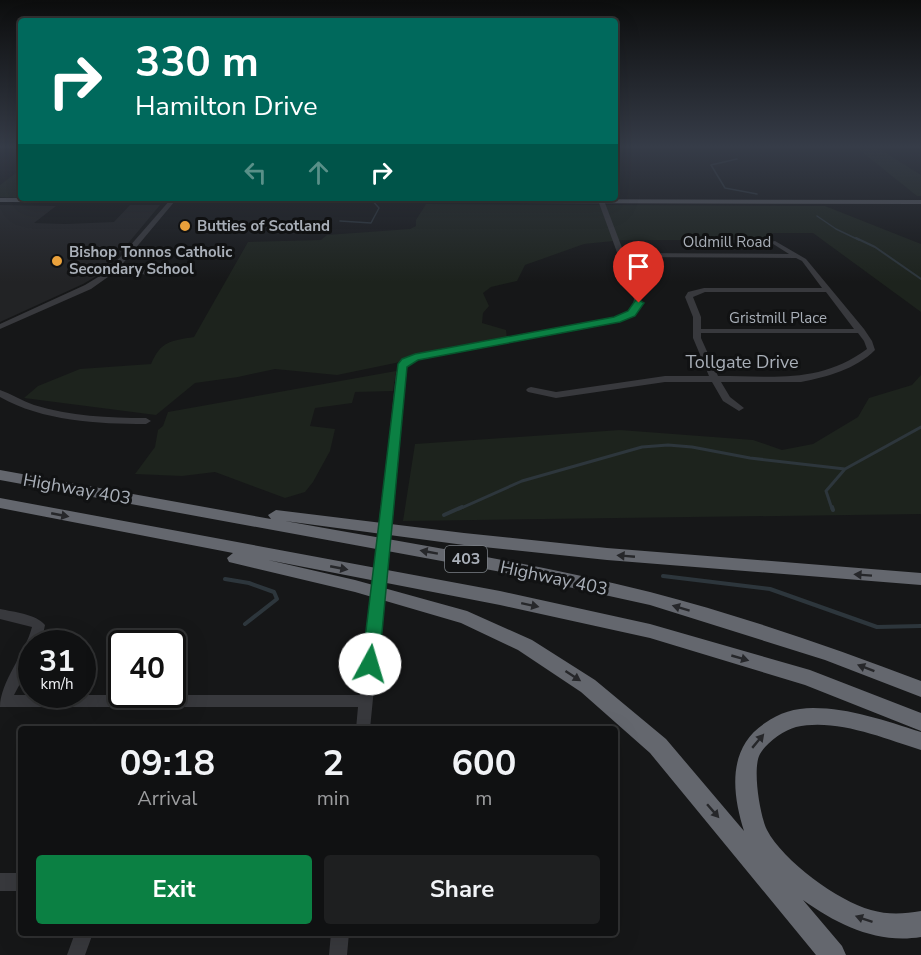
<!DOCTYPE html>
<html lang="en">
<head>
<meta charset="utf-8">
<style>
	body { margin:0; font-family:"Nunito Sans",sans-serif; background:#1e1f20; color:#f1f3f6; height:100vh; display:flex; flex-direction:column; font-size:22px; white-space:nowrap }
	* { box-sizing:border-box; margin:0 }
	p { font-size:20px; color:#9c9d9f }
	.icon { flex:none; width:33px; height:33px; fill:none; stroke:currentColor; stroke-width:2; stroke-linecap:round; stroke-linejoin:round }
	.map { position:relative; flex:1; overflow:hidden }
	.side { position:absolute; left:18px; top:726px; width:600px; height:210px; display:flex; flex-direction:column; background:#101112; border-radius:6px; box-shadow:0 6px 24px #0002,0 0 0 2px #303132 }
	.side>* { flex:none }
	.banner { position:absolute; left:18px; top:18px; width:600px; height:183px; border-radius:6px; box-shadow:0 6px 24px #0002,0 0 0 2px #303132; background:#00695c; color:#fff; overflow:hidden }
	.speed { position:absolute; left:18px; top:630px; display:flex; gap:12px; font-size:30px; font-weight:700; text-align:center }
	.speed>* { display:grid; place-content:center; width:78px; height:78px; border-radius:50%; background:#101112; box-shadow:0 6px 24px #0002,0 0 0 2px #303132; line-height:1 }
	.speed small { font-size:15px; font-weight:400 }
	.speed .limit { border:3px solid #111; border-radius:9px; background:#fff; color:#111 }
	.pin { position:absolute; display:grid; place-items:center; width:51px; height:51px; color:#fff; margin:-62px -26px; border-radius:50% 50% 50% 0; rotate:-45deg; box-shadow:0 0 6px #0007 }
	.pin .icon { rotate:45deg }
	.me { position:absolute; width:66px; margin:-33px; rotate:6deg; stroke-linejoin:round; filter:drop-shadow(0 0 4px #0008) }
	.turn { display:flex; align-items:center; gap:21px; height:126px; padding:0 18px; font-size:27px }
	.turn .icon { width:78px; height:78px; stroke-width:2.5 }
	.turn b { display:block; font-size:42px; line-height:51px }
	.lanes { display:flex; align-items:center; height:57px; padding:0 18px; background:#0003; justify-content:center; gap:30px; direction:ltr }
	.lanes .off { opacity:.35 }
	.eta { display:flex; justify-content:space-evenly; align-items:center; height:102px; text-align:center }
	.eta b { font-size:36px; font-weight:700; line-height:42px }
	.primary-button { display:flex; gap:12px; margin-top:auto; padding:12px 18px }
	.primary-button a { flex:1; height:69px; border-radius:6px; background:#0b8043; color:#fff; font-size:24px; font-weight:700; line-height:69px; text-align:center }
	.primary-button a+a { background:#1e1f20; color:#f1f3f6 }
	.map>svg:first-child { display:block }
	.built { fill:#222325 }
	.green { fill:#1d231d }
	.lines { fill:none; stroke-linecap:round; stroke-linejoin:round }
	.stream-far3 { stroke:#2d363c; stroke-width:1.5 }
	.stream-far2 { stroke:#2d363c; stroke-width:2 }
	.stream-far1 { stroke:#2d363c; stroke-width:3 }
	.stream { stroke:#2d363c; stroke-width:4 }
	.minor { fill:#38393d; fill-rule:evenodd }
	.major { fill:#54565c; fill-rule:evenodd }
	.highway { fill:#64676e; fill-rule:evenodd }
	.minor-bridge-far1 { stroke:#38393d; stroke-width:10 }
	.minor-bridge { stroke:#38393d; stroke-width:13 }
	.oneway { fill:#26272a }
	.route { fill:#0b8043; stroke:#07532c; stroke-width:1.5 }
	.poi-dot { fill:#eba23c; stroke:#111213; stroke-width:2 }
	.labels { text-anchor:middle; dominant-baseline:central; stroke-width:6; stroke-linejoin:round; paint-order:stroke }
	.far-poi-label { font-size:15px; font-weight:bold; fill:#a9afb8; stroke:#111213; text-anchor:start }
	.far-street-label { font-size:15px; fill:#a9afb8; stroke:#111213 }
	.shield { fill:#111213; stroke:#7b8086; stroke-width:1.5 }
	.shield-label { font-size:16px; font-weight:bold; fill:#a9afb8 }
	.street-label { font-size:18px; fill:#a9afb8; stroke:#111213 }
</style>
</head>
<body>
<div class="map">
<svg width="921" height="955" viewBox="0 0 921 955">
	<rect width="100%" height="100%" fill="#161718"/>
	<path class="built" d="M0,205L56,206L34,223L65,224L114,222L130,205H160L105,271L83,284L0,322Z"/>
	<path class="green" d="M857,148H878L921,175V196H917Z
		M21,169V198L0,197V185Z
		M426,204L825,206L921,244V312L813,233H774L758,240H623L584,244L525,265L517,281L491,287L483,293L489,306L483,313L482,323L506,330L507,340L337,375L275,369L238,377L195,383L156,415L24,398L38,386L80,369L151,364C161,341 170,341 194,337L248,242L321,240L327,235L410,229L416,226V220Z
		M396,371L393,391L355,392L352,403L315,408L310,426L335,429L330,451L313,482L305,492L285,498L215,472L182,476L135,474L155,447L158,430L163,426L168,412Z
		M921,375V514L403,521L415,444L620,430L753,440L782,450L813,444L858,417L869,398L912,385Z"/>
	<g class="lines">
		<path class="stream-far3" d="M737,159L711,165L725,188L757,194
			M817,216L836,229L859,240
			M340,221L371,223L379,208L370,198"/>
		<path class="stream-far2" d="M856,238L875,247L921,279"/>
		<path class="stream-far1" d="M459,509L522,481L642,447L668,445L692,447L750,458L845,469
			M832,509L826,491L845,469L921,427"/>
		<path class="stream" d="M832,507L833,510
			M444,515L462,507
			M663,576L770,589L877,627L921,626
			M225,579L249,583L274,592L277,599L245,624"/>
		<path class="minor" d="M170,200L175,201L119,268L162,272H165V276L115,272L91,289L0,329V324L85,285L108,271Z
			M602,201L605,203L624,253L789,254L770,242L775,241L806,259L864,329L872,341L875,350C856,369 827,377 801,382H721L730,397L744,408L739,411L723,401L712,382H665L556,398L528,392L526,390L528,388L531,387L556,392L665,376H709L693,338V317L685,297L688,292L704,288H822L802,261L796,258L626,257C637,286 658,310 617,321L417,359L410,363L404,373L393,497L388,500L384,499L383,497L396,373L403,359L415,354L615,317C627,313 632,311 634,299L599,203ZM705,292H826L854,329H701V317L693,297ZM701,333H858L864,341L867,349C820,384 773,376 718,376L701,338Z
			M0,390C12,394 22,401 34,405C70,416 109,418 146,418L151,421L146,424C98,424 42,421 0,397Z
			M0,609C14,612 36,614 45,625L41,644H32V661L14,695H360L368,627L369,624L374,622L379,624L380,627L370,729H356L358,707H0C0,682 25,654 32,627L0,619Z
			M0,873H21V891H0Z
			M75,933H93L85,955H67Z
			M331,933H349L347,955H329Z"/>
		<path class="major" d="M0,198L921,200V204L0,202Z"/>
		<path class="highway" d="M0,470L271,519L268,515L276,510L464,533L607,548L921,573V585L607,560L464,545L285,521C407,543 530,562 650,592C742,616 832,647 921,681V697L825,660L650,605L496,571L0,480Z
			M0,498L500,591L650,624L810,670L921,713V731L805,685L650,638L500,605L268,560L355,580L467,611L532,640L595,680L666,739L744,831C732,793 727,748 765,723C779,713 795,708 813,708C850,708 886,721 921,732V750C883,738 836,718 796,727C784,730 766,743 760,754C752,768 760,816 767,830C783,861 838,901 871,910C888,915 904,914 921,911V937C877,944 838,925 803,900L842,946L846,955H816L650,753L581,692L518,650L461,623L355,592L229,562L227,558L233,553L0,508Z"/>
		<path class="minor-bridge-far1" d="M387,509L388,497"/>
		<path class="minor-bridge" d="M374,627L387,507"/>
	</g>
	<defs><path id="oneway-solid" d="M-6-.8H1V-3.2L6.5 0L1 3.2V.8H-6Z" transform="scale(1.5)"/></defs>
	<g class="oneway">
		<use href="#oneway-solid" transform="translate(60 515) rotate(11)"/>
		<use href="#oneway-solid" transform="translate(429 552) rotate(-170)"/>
		<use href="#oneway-solid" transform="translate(626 556) rotate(-175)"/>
		<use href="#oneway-solid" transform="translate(339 568) rotate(11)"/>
		<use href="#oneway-solid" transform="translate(863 575) rotate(-176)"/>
		<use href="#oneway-solid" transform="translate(530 605) rotate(12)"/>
		<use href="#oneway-solid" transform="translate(681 608) rotate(-163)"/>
		<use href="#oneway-solid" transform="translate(740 658) rotate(16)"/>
		<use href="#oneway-solid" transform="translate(866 668) rotate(-159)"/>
		<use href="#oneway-solid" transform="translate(573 676) rotate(33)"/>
		<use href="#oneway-solid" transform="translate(758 741) rotate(-50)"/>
		<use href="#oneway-solid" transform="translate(713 811) rotate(49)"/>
		<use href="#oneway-solid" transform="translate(864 919) rotate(-161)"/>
	</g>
	<linearGradient id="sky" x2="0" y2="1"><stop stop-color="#0c0d0d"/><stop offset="0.52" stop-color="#363c48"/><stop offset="1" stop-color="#363c48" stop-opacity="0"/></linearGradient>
	<rect width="921" height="282" fill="url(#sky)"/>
	<path class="route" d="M639,300L644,303L635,316L620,322L418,360L407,367L379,664L377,669L370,671L364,669L362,664L398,364L402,359L415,354L614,317L628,311L635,301Z"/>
	<g class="poi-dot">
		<circle cx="185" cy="226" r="6"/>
		<circle cx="57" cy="261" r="6"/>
	</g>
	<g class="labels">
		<g class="far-poi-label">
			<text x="197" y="226">Butties of Scotland</text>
			<text x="69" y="252">Bishop Tonnos Catholic<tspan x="69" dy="17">Secondary School</tspan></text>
		</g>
		<g class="far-street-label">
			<text x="727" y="242">Oldmill Road</text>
			<text x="778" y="318">Gristmill Place</text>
		</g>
		<rect class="shield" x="445" y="546" width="42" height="26" rx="4.5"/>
		<g class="shield-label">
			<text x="466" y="559">403</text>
		</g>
		<g class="street-label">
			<text x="742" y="362">Tollgate Drive</text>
			<text transform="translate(77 489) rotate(10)">Highway 403</text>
			<text transform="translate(554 578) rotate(12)">Highway 403</text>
		</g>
	</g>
</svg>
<div class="speed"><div>31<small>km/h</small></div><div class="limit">40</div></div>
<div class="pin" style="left:639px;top:303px;background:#d93025"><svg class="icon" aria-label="arrive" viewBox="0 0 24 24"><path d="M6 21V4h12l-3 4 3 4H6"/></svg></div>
<svg class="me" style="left:370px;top:664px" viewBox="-20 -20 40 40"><circle r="19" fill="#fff"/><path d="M0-13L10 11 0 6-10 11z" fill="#0b8043"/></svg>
<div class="banner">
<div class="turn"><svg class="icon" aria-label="right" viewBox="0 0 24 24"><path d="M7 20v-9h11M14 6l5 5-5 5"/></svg><div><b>330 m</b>Hamilton Drive</div></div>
<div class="lanes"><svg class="icon off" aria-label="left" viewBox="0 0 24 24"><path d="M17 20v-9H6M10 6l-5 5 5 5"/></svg><svg class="icon off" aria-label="ahead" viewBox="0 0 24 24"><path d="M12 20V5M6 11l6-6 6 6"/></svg><svg class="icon" aria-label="right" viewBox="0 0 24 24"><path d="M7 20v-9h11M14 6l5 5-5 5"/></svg></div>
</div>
<section class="side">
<div class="eta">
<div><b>09:18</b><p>Arrival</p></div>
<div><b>2</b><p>min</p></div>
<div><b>600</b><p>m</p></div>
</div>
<div class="primary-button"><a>Exit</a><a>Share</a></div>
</section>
</div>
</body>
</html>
